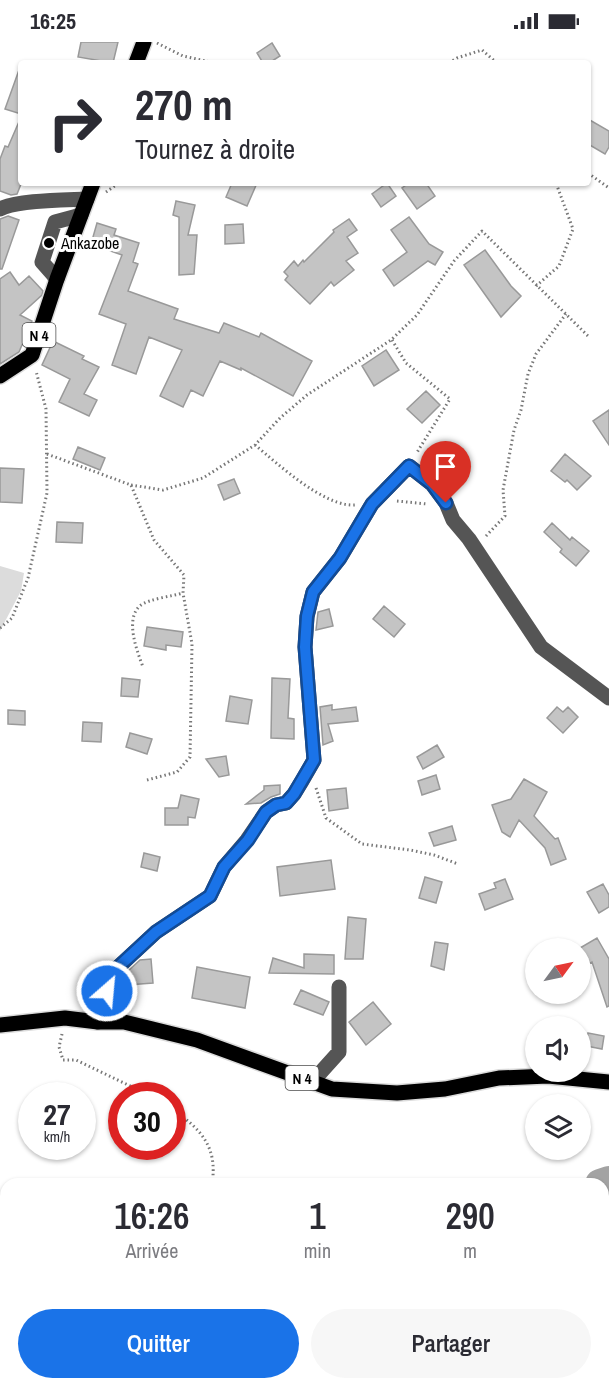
<!DOCTYPE html>
<html lang="fr">
<head>
<meta charset="utf-8">
<style>
	body { margin:0; font-family:"Archivo Narrow",sans-serif; background:#f7f7f7; color:#2b2b33; height:100vh; display:flex; flex-direction:column; font-size:22px; white-space:nowrap }
	* { box-sizing:border-box; margin:0 }
	p { font-size:20px; color:#7c7c81 }
	.icon { flex:none; width:33px; height:33px; fill:none; stroke:currentColor; stroke-width:2; stroke-linecap:round; stroke-linejoin:round }
	.map { position:relative; flex:1; overflow:hidden }
	.details { position:absolute; left:0px; top:1136px; width:609px; height:212px; display:flex; flex-direction:column; background:#fff; border-radius:18px 18px 0 0; box-shadow:0 2px 4px #0004 }
	.details>* { flex:none }
	.hud { position:absolute; left:18px; top:18px; width:573px; height:126px; border-radius:6px; box-shadow:0 2px 4px #0004; background:#fff; color:#2b2b33; overflow:hidden }
	.needle { width:39px; rotate:57deg }
	.tools { position:absolute; left:525px; top:896px; display:grid; gap:12px }
	.tools a { display:grid; place-items:center; width:66px; height:66px; border-radius:50%; background:#fff; box-shadow:0 2px 4px #0004; font-size:30px }
	.speed { position:absolute; left:18px; top:1040px; display:flex; gap:12px; font-size:30px; font-weight:700; text-align:center }
	.speed>* { display:grid; place-content:center; width:78px; height:78px; border-radius:50%; background:#fff; box-shadow:0 2px 4px #0004; line-height:1 }
	.speed small { font-size:15px; font-weight:400 }
	.speed .limit { border:9px solid #d22; background:#fff; color:#111 }
	.pin { position:absolute; display:grid; place-items:center; width:51px; height:51px; color:#fff; margin:-62px -26px; border-radius:50% 50% 50% 0; rotate:-45deg; box-shadow:0 0 6px #0007 }
	.pin .icon { rotate:45deg }
	.me { position:absolute; width:66px; margin:-33px; rotate:27deg; stroke-linejoin:round; filter:drop-shadow(0 0 4px #0008) }
	.turn { display:flex; align-items:center; gap:21px; height:126px; padding:0 18px; font-size:27px }
	.turn .icon { width:78px; height:78px; stroke-width:2.5 }
	.turn b { display:block; font-size:42px; line-height:51px }
	.eta { display:flex; justify-content:space-evenly; align-items:center; height:102px; text-align:center }
	.eta b { font-size:36px; font-weight:600; line-height:42px }
	.primary-button { display:flex; gap:12px; margin-top:auto; padding:12px 18px }
	.primary-button a { flex:1; height:69px; border-radius:36px; background:#1a73e8; color:#fff; font-size:24px; font-weight:600; line-height:69px; text-align:center }
	.primary-button a+a { background:#f7f7f7; color:#2b2b33 }
	.status { display:flex; justify-content:space-between; align-items:center; height:42px; padding:0 30px; background:#fff; direction:ltr }
	.status svg { height:16px; fill:currentColor }
	.map>svg:first-child { display:block }
	.green { fill:#dcdcdc }
	.lines { fill:none; stroke-linecap:round; stroke-linejoin:round }
	.river { stroke:#a3a3a3; stroke-width:30 }
	.building { fill:#c4c4c4; stroke:#999; stroke-width:1.5 }
	.major-casing { stroke:#dbdbdb; stroke-width:18 }
	.path { stroke:#777; stroke-width:3; stroke-dasharray:1.5 3; stroke-linecap:butt }
	.minor { stroke:#555; stroke-width:15 }
	.major { stroke:#000; stroke-width:15 }
	.route-casing { stroke:#114b97; stroke-width:15 }
	.route { stroke:#1a73e8; stroke-width:10 }
	.poi-dot { fill:#000; stroke:#fff; stroke-width:2 }
	.labels { text-anchor:middle; dominant-baseline:central; stroke-width:6; stroke-linejoin:round; paint-order:stroke }
	.shield { fill:#fff; stroke:#4c4c4c; stroke-width:1.5 }
	.shield-label { font-size:15px; font-weight:bold; fill:#000 }
	.poi-label { font-size:16px; fill:#000; stroke:#fff; text-anchor:start }
</style>
</head>
<body>
<div class="status"><b>16:25</b><svg viewBox="0 0 49 12"><path d="M0 12V9h3v3zM5 12V6h3v6zM10 12V3h3v9zM15 12V0h3v12zM26 1h20v11H26zM47 4h2v5h-2z"/></svg></div>
<div class="map">
<svg width="609" height="1346" viewBox="0 0 609 1346">
	<rect width="100%" height="100%" fill="#fff"/>
	<path class="green" d="M0,524L24,531L21,549L0,589Z"/>
	<g class="lines">
		<path class="river" d="M600,1142L609,1139
			M537,1346L540,1341"/>
	</g>
	<path class="building" d="M81,0H118L113,21L78,15Z
		M272,1L280,14L269,21H263L257,11Z
		M19,28H21V72L5,67Z
		M21,75V142L17,152L11,153L0,149V117L5,104L8,105Z
		M588,77L609,89V105L605,112L588,102Z
		M232,141H257L247,164L226,155Z
		M387,141L396,154L381,165L372,152Z
		M409,141H426L435,154L417,167L402,146Z
		M176,159L195,163L188,193H197L194,232L179,233V175L173,173Z
		M8,174L19,178L2,227H0V177Z
		M409,175L429,202L443,210L435,223L428,219L394,244L383,228L407,210L391,188Z
		M349,177L357,188L347,195L358,211L346,219L354,228L334,244L331,240L310,262L285,238L288,234L284,230L294,219L298,224L303,218L304,220L334,190L333,188Z
		M97,181L116,187L114,193L139,201L133,220L138,222L128,249L178,267L174,277L219,291L224,281L259,295L261,291L312,319L293,354L241,326V328L220,319L203,354L191,348L183,365L160,354L182,308L149,295L136,332L112,323L126,282L99,272L122,213L91,202Z
		M243,182L244,201L225,202V183Z
		M485,208L511,244L521,254L501,275L464,223Z
		M10,230L19,243L29,234L43,249L42,253L20,273L32,279L19,310L0,322V237Z
		M53,299L84,314L82,317L99,325L84,352L97,358L89,374L59,360L70,337L42,323Z
		M386,308L399,328L374,344L362,324Z
		M426,349L440,363L422,381L407,367Z
		M609,368V403L593,379Z
		M78,405L105,416L100,428L73,417Z
		M565,412L591,434L577,448L567,438L565,440L551,429Z
		M0,426L24,427L22,461L0,460Z
		M234,437L240,451L224,458L218,443Z
		M57,480L83,481L82,501L56,500Z
		M552,481L570,498L572,495L589,509L576,524L560,510L562,507L544,490Z
		M384,564L405,582L394,595L373,577Z
		M329,567L333,584L316,588L318,570Z
		M147,585L183,590L181,605L166,603V608L144,604Z
		M122,636L140,638L138,655L121,654Z
		M272,636L290,637L288,676L294,677V697L271,696Z
		M230,654L252,658L248,682L226,679Z
		M332,663V668L356,665L358,679L328,682L333,699L323,703L320,665Z
		M557,665L563,670L568,665L578,675L563,691L547,676Z
		M8,668L25,669V683L8,682Z
		M83,680L102,681L101,700L82,699Z
		M130,691L152,697L147,712L126,705Z
		M437,703L444,715L423,727L417,715Z
		M226,714L229,733L219,735L206,717Z
		M436,733L440,747L422,753L418,739Z
		M524,737L547,750L534,774L555,797L558,796L566,817L551,823L545,806L519,778L510,795L502,790L492,763L511,757Z
		M280,743V752L271,755L261,761L246,762L264,748V744Z
		M346,746L348,766L329,769L327,748Z
		M181,753L199,757L195,776L188,775V783H165V766H178Z
		M452,784L456,798L434,804L429,791Z
		M144,811L160,815L157,829L141,825Z
		M331,818L335,847L280,854L277,825Z
		M425,835L442,840L436,861L419,856Z
		M505,837L513,857L485,868L479,852L496,846L494,841Z
		M603,842L609,853V865L599,871L587,850Z
		M348,875L366,877L363,917H345Z
		M597,896L609,917V964L607,965L592,920L586,923L580,913V906Z
		M435,900L448,902L444,928L431,924Z
		M304,912L334,913V932L269,931L273,916L304,926Z
		M151,917L153,941L127,943L126,931L140,918Z
		M197,925L250,935L245,966L192,956Z
		M301,948L329,960L323,973L294,962Z
		M373,960L391,982L366,1003L349,980Z
		M588,991L604,994L602,1007L586,1004Z"/>
	<g class="lines">
		<g class="major-casing">
			<path id="major" d="M136,21L144,0
				M0,334L32,313L57,237L93,141
				M0,983L65,976L98,980H124L197,998L332,1047L397,1051L445,1047L499,1036L548,1034L609,1040"/>
		</g>
		<path class="path" d="M157,1L183,14L215,21
			M449,21L457,16L482,8L497,21
			M588,131L609,146
			M106,150L119,141
			M536,244L559,224L573,187L556,141
			M392,298L406,321L450,357L416,412
			M255,403C278,422 324,465 355,463
			M47,412L131,443L154,498L184,533L183,551C173,554 149,557 141,563C124,576 137,609 143,625
			M131,443L163,448L203,436L255,403L280,376L307,353L391,298L417,273L454,219L482,189L588,294
			M397,459L427,462
			M486,494L505,474L503,448L514,388L521,368L528,332L536,312L566,272
			M0,586L12,576L28,536L47,451L46,367L36,329
			M147,738L177,730L190,715L192,602L183,551
			M316,746L326,776L362,802L410,808L434,813L458,822
			M62,992L59,1005L63,1018H76L149,1053
			M172,1067C201,1087 218,1105 212,1142"/>
		<path class="minor" d="M0,167C15,158 67,158 87,157
			M57,237L42,220L55,180L81,173
			M98,980L115,928L156,890L210,854L224,825L247,798L266,770L276,763L286,761L294,752L302,739L314,718L305,605L307,575L313,550L340,516L372,462L409,424L432,442L446,461L453,478L469,497L541,605L609,656
			M312,1040L339,1010V945"/>
		<use href="#major" class="major"/>
	</g>
	<g class="lines">
		<g class="route-casing">
			<path id="route" d="M107,949L115,928L156,890L210,854L224,825L248,798L266,770L276,763L286,761L294,752L314,718L305,605L307,574L313,550L340,516L372,462L409,424L432,442L446,461"/>
		</g>
		<use href="#route" class="route"/>
	</g>
	<circle class="poi-dot" cx="49" cy="201" r="6"/>
	<g class="labels">
		<g class="shield">
			<rect x="22.5" y="281" width="33" height="24" rx="4.5"/>
			<rect x="285.5" y="1024" width="33" height="24" rx="4.5"/>
		</g>
		<g class="shield-label">
			<text x="39" y="293">N 4</text>
			<text x="302" y="1036">N 4</text>
		</g>
		<g class="poi-label">
			<text x="61" y="201">Ankazobe</text>
		</g>
	</g>
</svg>
<div class="tools">
<a><svg class="needle" viewBox="-14 -14 28 28"><path d="M0-13l5 13h-10z" fill="#e53935"/><path d="M0 13l5-13h-10z" fill="#7c7c81"/></svg></a>
<a><svg class="icon" aria-label="sound" viewBox="0 0 24 24"><path d="M4 9h4l5-4v14l-5-4H4zM17 9q2 3 0 6"/></svg></a>
<a><svg class="icon" aria-label="layers" viewBox="0 0 24 24"><path d="M12 4l9 5-9 5-9-5zM3 14l9 5 9-5"/></svg></a>
</div>
<div class="speed"><div>27<small>km/h</small></div><div class="limit">30</div></div>
<div class="pin" style="left:446px;top:461px;background:#d93025"><svg class="icon" aria-label="arrive" viewBox="0 0 24 24"><path d="M6 21V4h12l-3 4 3 4H6"/></svg></div>
<svg class="me" style="left:107px;top:949px" viewBox="-20 -20 40 40"><circle r="17" fill="#1a73e8" stroke="#fff" stroke-width="3"/><path d="M0-11L8 9 0 5-8 9z" fill="#fff"/></svg>
<div class="hud">
<div class="turn"><svg class="icon" aria-label="right" viewBox="0 0 24 24"><path d="M7 20v-9h11M14 6l5 5-5 5"/></svg><div><b>270 m</b>Tournez à droite</div></div>
</div>
<section class="details">
<div class="eta">
<div><b>16:26</b><p>Arrivée</p></div>
<div><b>1</b><p>min</p></div>
<div><b>290</b><p>m</p></div>
</div>
<div class="primary-button"><a>Quitter</a><a>Partager</a></div>
</section>
</div>
</body>
</html>
